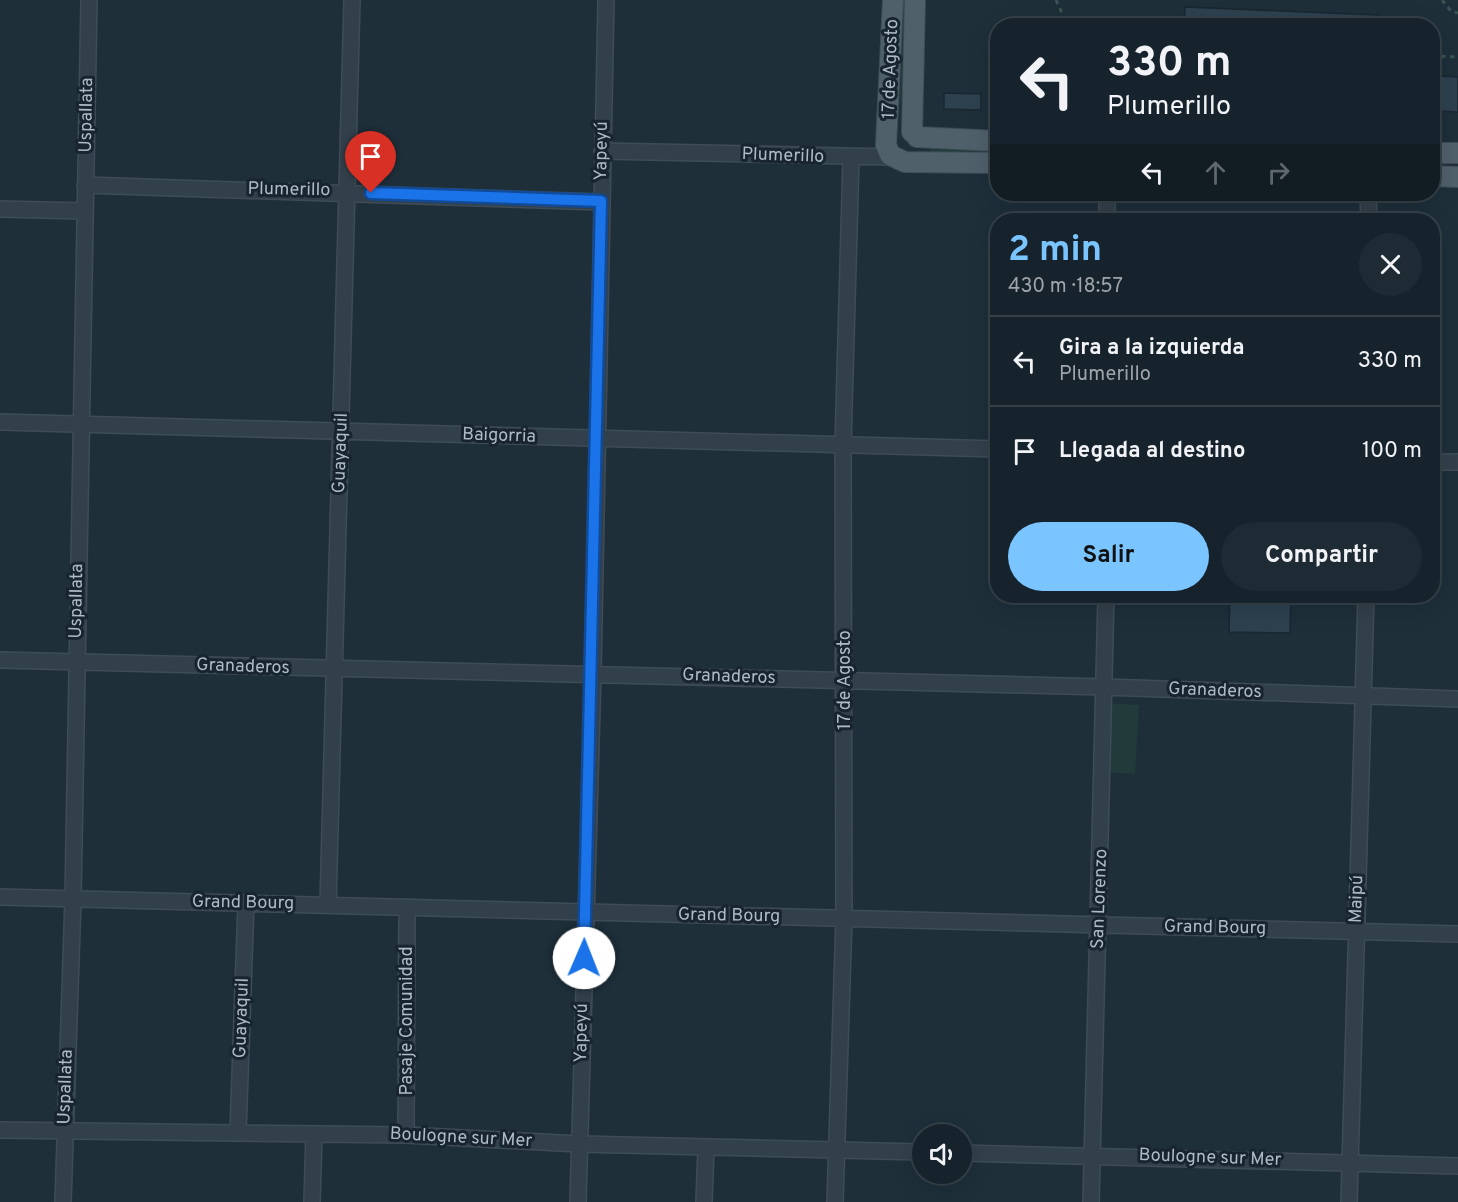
<!DOCTYPE html>
<html lang="es">
<head>
<meta charset="utf-8">
<style>
	body { margin:0; font-family:Overpass,sans-serif; background:#1f2b34; color:#f1f3f6; height:100vh; display:flex; flex-direction:column; font-size:22px; white-space:nowrap }
	* { box-sizing:border-box; margin:0 }
	p { font-size:20px; color:#9ea4a9 }
	.icon { flex:none; width:33px; height:33px; fill:none; stroke:currentColor; stroke-width:2; stroke-linecap:round; stroke-linejoin:round }
	.map { position:relative; flex:1; overflow:hidden }
	.side { position:absolute; left:990px; top:213px; width:450px; height:390px; display:flex; flex-direction:column; background:#16232c; border-radius:24px; box-shadow:0 6px 24px #0002,0 0 0 2px #354048 }
	.side>* { flex:none }
	.guide { position:absolute; left:990px; top:18px; width:450px; height:183px; border-radius:24px; box-shadow:0 6px 24px #0002,0 0 0 2px #354048; background:#16232c; color:#f1f3f6; overflow:hidden }
	.tools { position:absolute; left:912px; top:1124px; display:grid; gap:12px }
	.tools a { display:grid; place-items:center; width:60px; height:60px; border-radius:50%; background:#16232c; box-shadow:0 6px 24px #0002,0 0 0 2px #354048; font-size:30px }
	.pin { position:absolute; display:grid; place-items:center; width:51px; height:51px; color:#fff; margin:-62px -26px; border-radius:50% 50% 50% 0; rotate:-45deg; box-shadow:0 0 6px #0007 }
	.pin .icon { rotate:45deg }
	.me { position:absolute; width:66px; margin:-33px; rotate:1deg; stroke-linejoin:round; filter:drop-shadow(0 0 4px #0008) }
	.turn { display:flex; align-items:center; gap:21px; height:126px; padding:0 18px; font-size:27px }
	.turn .icon { width:78px; height:78px; stroke-width:2.5 }
	.turn b { display:block; font-size:42px; line-height:51px }
	.lanes { display:flex; align-items:center; height:57px; padding:0 18px; background:#0003; justify-content:center; gap:30px; direction:ltr }
	.lanes .off { opacity:.35 }
	.round { display:grid; place-items:center; flex:none; width:63px; height:63px; border-radius:32px; background:#1f2b34 }
	.summary { display:flex; align-items:center; justify-content:space-between; height:102px; padding:0 18px }
	h1 { font-size:36px; font-weight:700; line-height:45px; color:#7ac4ff }
	.cta { display:flex; gap:12px; margin-top:auto; padding:12px 18px }
	.cta a { flex:1; height:69px; border-radius:36px; background:#7ac4ff; color:#111; font-size:24px; font-weight:700; line-height:69px; text-align:center }
	.cta a+a { background:#1f2b34; color:#f1f3f6 }
	ul { padding:0; list-style:none }
	li { display:flex; align-items:center; gap:18px; height:90px; padding:0 18px; border-top:2px solid #354048 }
	li div { flex:1 }
	li b { display:block; font-size:22px }
	li em { font-style:normal }
	.map>svg:first-child { display:block }
	.green { fill:#203b3a }
	.building { fill:#2d414f; stroke:#1a2731; stroke-width:1.5 }
	.lines { fill:none; stroke-linecap:round; stroke-linejoin:round }
	.minor-casing { stroke:#3f4c57; stroke-width:18 }
	.major-casing { stroke:#3f4c57; stroke-width:22 }
	.path { stroke:#395451; stroke-width:3; stroke-dasharray:4.5 4.5; stroke-linecap:butt }
	.minor { stroke:#32404b; stroke-width:15 }
	.major { stroke:#50606b; stroke-width:20 }
	.route-casing { stroke:#114b97; stroke-width:15 }
	.route { stroke:#1a73e8; stroke-width:10 }
	.labels { text-anchor:middle; dominant-baseline:central; stroke-width:6; stroke-linejoin:round; paint-order:stroke }
	.street-label { font-size:18px; fill:#acbbc7; stroke:#18252f }
</style>
</head>
<body>
<div class="map">
<svg width="1458" height="1202" viewBox="0 0 1458 1202">
	<rect width="100%" height="100%" fill="#1e2f3a"/>
	<path class="green" d="M900,0H907L905,96L900,101L899,121Z
		M929,147L997,148V157L931,154Z
		M1107,703L1139,705L1135,774L1104,772Z"/>
	<path class="building" d="M1185,7L1377,15V26H1184Z
		M1440,76L1458,77V112L1440,111Z
		M944,93L981,94V110L944,109Z
		M1230,596H1291L1290,633L1229,632Z"/>
	<g class="lines">
		<g class="minor-casing">
			<path id="minor" d="M602,151L892,157
				M85,185L601,202
				M1368,194L1369,220
				M0,209L85,211
				M1107,220V194
				M0,422L998,449
				M1432,462H1458
				M0,660L1105,687L1458,699
				M0,897L1458,934
				M328,905L352,0
				M0,1130L406,1135L579,1144L922,1152
				M238,1133L246,903
				M406,1135L407,907
				M962,1153L1458,1166
				M63,1202L73,899L89,0
				M312,1202L314,1134
				M578,1202L593,673L606,0
				M704,1202L706,1147
				M835,1202L844,918L843,445L851,158
				M1091,1202L1106,596
				M1349,1202L1366,596"/>
		</g>
		<g class="major-casing">
			<path id="major" d="M893,0L886,145L890,155L905,162L998,163
				M912,132L915,0
				M917,137L998,141
				M1432,153H1458
				M1432,176L1458,177"/>
		</g>
		<path class="path" d="M1056,0L1068,26
			M1442,0L1451,11L1458,13
			M1068,22L1077,26
			M1432,56L1458,57"/>
		<use href="#minor" class="minor"/>
		<use href="#major" class="major"/>
	</g>
	<g class="lines">
		<g class="route-casing">
			<path id="route" d="M371,193L601,201L584,958"/>
		</g>
		<use href="#route" class="route"/>
	</g>
	<g class="labels">
		<g class="street-label">
			<text transform="translate(891 69) rotate(-88)">17 de Agosto</text>
			<text transform="translate(87 115) rotate(-89)">Uspallata</text>
			<text transform="translate(602 151) rotate(-89)">Yapeyú</text>
			<text transform="translate(783 156) rotate(2)">Plumerillo</text>
			<text transform="translate(289 190) rotate(1)">Plumerillo</text>
			<text transform="translate(499 436) rotate(2)">Baigorria</text>
			<text transform="translate(341 453) rotate(-88)">Guayaquil</text>
			<text transform="translate(77 601) rotate(-89)">Uspallata</text>
			<text transform="translate(243 667) rotate(2)">Granaderos</text>
			<text transform="translate(729 677) rotate(2)">Granaderos</text>
			<text transform="translate(845 680) rotate(-90)">17 de Agosto</text>
			<text transform="translate(1215 691) rotate(2)">Granaderos</text>
			<text transform="translate(1100 899) rotate(-88)">San Lorenzo</text>
			<text transform="translate(1357 899) rotate(-88)">Maipú</text>
			<text transform="translate(243 903) rotate(1)">Grand Bourg</text>
			<text transform="translate(729 916) rotate(1)">Grand Bourg</text>
			<text transform="translate(1215 928) rotate(1)">Grand Bourg</text>
			<text transform="translate(242 1018) rotate(-88)">Guayaquil</text>
			<text transform="translate(407 1021) rotate(-90)">Pasaje Comunidad</text>
			<text transform="translate(582 1033) rotate(-89)">Yapeyú</text>
			<text transform="translate(66 1087) rotate(-88)">Uspallata</text>
			<text transform="translate(461 1138) rotate(3)">Boulogne sur Mer</text>
			<text transform="translate(1210 1158) rotate(2)">Boulogne sur Mer</text>
		</g>
	</g>
</svg>
<div class="tools">
<a><svg class="icon" aria-label="sound" viewBox="0 0 24 24"><path d="M4 9h4l5-4v14l-5-4H4zM17 9q2 3 0 6"/></svg></a>
</div>
<div class="pin" style="left:371px;top:193px;background:#d93025"><svg class="icon" aria-label="arrive" viewBox="0 0 24 24"><path d="M6 21V4h12l-3 4 3 4H6"/></svg></div>
<svg class="me" style="left:584px;top:958px" viewBox="-20 -20 40 40"><circle r="19" fill="#fff"/><path d="M0-13L10 11 0 6-10 11z" fill="#1a73e8"/></svg>
<div class="guide">
<div class="turn"><svg class="icon" aria-label="left" viewBox="0 0 24 24"><path d="M17 20v-9H6M10 6l-5 5 5 5"/></svg><div><b>330 m</b>Plumerillo</div></div>
<div class="lanes"><svg class="icon" aria-label="left" viewBox="0 0 24 24"><path d="M17 20v-9H6M10 6l-5 5 5 5"/></svg><svg class="icon off" aria-label="ahead" viewBox="0 0 24 24"><path d="M12 20V5M6 11l6-6 6 6"/></svg><svg class="icon off" aria-label="right" viewBox="0 0 24 24"><path d="M7 20v-9h11M14 6l5 5-5 5"/></svg></div>
</div>
<section class="side">
<div class="summary"><div><h1>2 min</h1><p>430 m · 18:57</p></div><a class="round"><svg class="icon" aria-label="close" viewBox="0 0 24 24"><path d="M6 6l12 12M18 6L6 18"/></svg></a></div>
<ul>
<li><svg class="icon" aria-label="left" viewBox="0 0 24 24"><path d="M17 20v-9H6M10 6l-5 5 5 5"/></svg><div><b>Gira a la izquierda</b><p>Plumerillo</p></div><em>330 m</em></li>
<li><svg class="icon" aria-label="arrive" viewBox="0 0 24 24"><path d="M6 21V4h12l-3 4 3 4H6"/></svg><div><b>Llegada al destino</b></div><em>100 m</em></li>
</ul>
<div class="cta"><a>Salir</a><a>Compartir</a></div>
</section>
</div>
</body>
</html>
